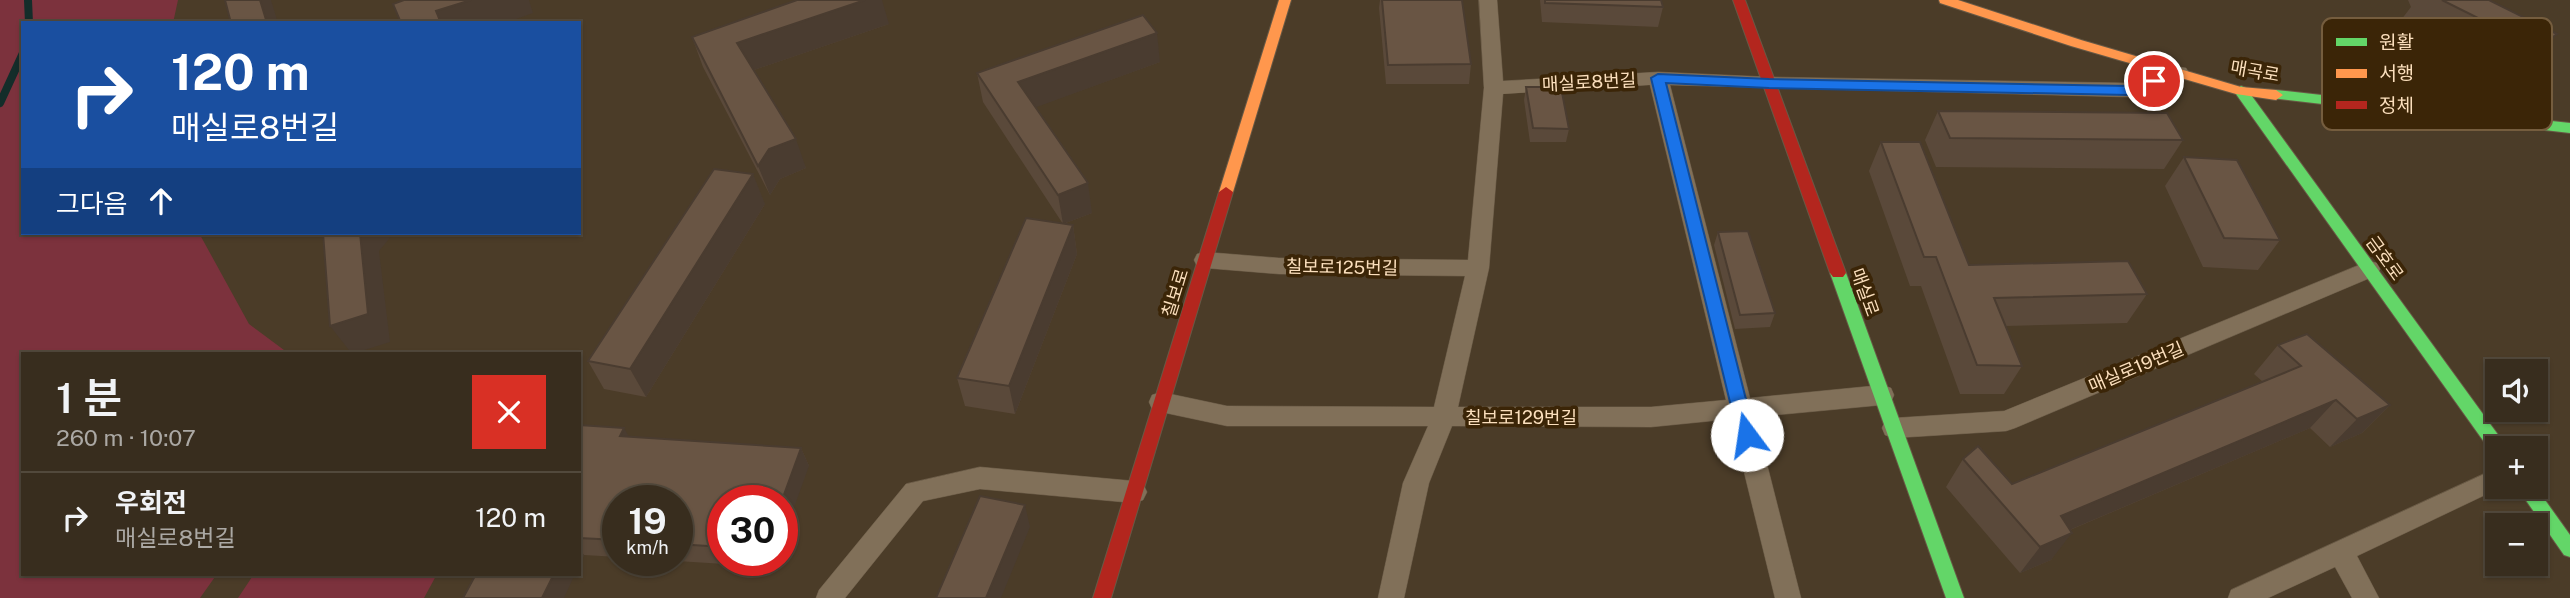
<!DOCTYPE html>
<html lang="ko">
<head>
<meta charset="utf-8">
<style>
	body { margin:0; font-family:"Public Sans","Noto Sans KR",sans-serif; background:#43392b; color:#f1f3f6; height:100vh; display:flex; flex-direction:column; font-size:26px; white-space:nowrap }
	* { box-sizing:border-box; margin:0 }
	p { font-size:23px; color:#aba8a4 }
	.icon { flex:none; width:38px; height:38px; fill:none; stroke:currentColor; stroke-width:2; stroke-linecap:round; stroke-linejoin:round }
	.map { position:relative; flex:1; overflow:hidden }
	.side { position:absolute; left:21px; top:352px; width:560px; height:224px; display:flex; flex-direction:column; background:#382d1e; border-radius:0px; box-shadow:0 2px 5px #0004,0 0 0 2px #52493c }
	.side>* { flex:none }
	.banner { position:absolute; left:21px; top:21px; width:560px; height:214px; border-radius:0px; box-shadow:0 2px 5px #0004,0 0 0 2px #52493c; background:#1a4fa0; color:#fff; overflow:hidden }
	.controls { position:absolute; left:2485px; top:359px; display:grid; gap:14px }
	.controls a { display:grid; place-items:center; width:63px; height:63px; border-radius:0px; background:#382d1e; box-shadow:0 2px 5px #0004,0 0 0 2px #52493c; font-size:35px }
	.speed { position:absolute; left:602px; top:485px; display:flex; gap:14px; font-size:35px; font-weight:700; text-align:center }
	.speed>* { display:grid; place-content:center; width:91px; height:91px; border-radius:50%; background:#382d1e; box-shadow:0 2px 5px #0004,0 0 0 2px #52493c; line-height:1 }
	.speed small { font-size:18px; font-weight:400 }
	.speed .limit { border:10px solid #d22; background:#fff; color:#111 }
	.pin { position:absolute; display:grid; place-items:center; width:60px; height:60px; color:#fff; margin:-30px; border:4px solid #fff; border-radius:50%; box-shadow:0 2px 7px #0007 }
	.me { position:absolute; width:77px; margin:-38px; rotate:346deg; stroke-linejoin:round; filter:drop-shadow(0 0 5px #0008) }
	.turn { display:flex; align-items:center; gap:24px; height:147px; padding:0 35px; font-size:32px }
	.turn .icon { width:91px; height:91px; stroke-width:2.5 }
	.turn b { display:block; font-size:49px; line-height:60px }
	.then { display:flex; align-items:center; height:66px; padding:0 35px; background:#0003; gap:14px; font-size:26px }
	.round { display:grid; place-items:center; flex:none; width:74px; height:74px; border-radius:0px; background:#43392b }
	.overview { display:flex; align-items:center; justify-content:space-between; height:119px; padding:0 35px }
	h1 { font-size:42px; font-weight:600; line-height:52px }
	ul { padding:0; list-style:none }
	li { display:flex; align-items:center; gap:21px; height:91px; padding:0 35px; border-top:2px solid #52493c }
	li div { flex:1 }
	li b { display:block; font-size:26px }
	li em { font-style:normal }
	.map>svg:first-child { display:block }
	.green { fill:#7c323d }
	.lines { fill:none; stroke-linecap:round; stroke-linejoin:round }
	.stream { stroke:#142d2a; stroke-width:8 }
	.street-casing { stroke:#685945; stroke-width:1 }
	.fast-casing { stroke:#685945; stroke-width:2 }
	.slow-casing { stroke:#685945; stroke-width:2 }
	.jam-casing { stroke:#685945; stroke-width:2 }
	.street { fill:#817059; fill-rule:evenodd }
	.fast { fill:#63d668; fill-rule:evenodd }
	.slow { fill:#ff974d; fill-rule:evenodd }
	.jam { fill:#b3261e; fill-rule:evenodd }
	.wall { fill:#5a493a }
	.shaded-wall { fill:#4a3c30 }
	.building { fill:#695544; stroke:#4a3c30; stroke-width:2 }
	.route { fill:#1a73e8; stroke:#114b97; stroke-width:2 }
	.labels { text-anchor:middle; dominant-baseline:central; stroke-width:7; stroke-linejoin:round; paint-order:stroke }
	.street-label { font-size:18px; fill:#fbdfbd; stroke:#3b2507 }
	.key { fill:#3b2507; stroke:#755d3e; stroke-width:2 }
	.key-label { font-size:19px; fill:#fbdfbd }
</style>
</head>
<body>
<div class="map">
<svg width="2570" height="598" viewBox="0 0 2570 598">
	<rect width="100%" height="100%" fill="#4b3c28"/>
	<path class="green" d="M0,0H178L173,23H23V233H199L249,324L288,353L23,354V574H217L200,598H0Z
		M254,574H437L424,598H238Z"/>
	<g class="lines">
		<path class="stream" d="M28,0L29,23
			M0,103L23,53"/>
		<g class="street-casing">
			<path id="street" d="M1479,0H1497L1503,81L1658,72L1769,77L2128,83L2179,67L2186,68L2189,73L2186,78L2129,97L1670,85L1750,398L1882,385L1891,388L1894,395L1891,402L1882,405L1755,417L1801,598H1775L1731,419L1651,427L1452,426L1429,483L1404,598H1378L1403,483L1428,426H1227L1161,412L1152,409L1149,402L1152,395L1161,392L1227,406L1434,407L1465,276L1279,274L1205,268L1197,266L1194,260L1197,254L1205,252L1279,258L1468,260L1484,88ZM1650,85L1726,400L1651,407H1458L1489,268L1503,94Z
				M2369,261L2377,263L2380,269L2377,275L2015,428L2006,431L1894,438L1885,435L1882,428L1885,421L1894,418L2004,411Z
				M980,467L1134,481L1143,484L1147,492L1143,500L1134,503L980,489L923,501L845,598H816L819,590L906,484Z
				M2497,468V486H2504L2357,556L2379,598H2352L2335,567L2268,598H2228L2231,590Z"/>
		</g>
		<g class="fast-casing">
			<path id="fast" d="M2241,86L2246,88L2504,443L2507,448H2497V455L2492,453L2236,94L2234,91Z
				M2276,90L2570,123V133L2271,98L2269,95Z
				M1838,267L1846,273L1964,598H1946L1830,273Z
				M2516,486H2535L2570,535V557L2564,555Z"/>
		</g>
		<g class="slow-casing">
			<path id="slow" d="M1279,0H1291L1233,192L1226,197L1219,192Z
				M1939,0H1958L2081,40L2241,87L2276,90L2283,95L2276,100L2236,94L2071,46L1940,3Z"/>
		</g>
		<g class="jam-casing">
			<path id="jam" d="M1733,0H1745L1846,273L1843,277H1833L1830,273Z
				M1226,187L1233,192L1111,598H1093L1219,192Z"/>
		</g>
		<use href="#street" class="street"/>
		<use href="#fast" class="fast"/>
		<use href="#slow" class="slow"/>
		<use href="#jam" class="jam"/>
	</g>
	<path class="wall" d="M1380,0H1462L1471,64L1469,84H1386L1379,8Z
		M1540,0H1661L1663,7L1658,27L1542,22Z
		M2408,0H2489L2557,34L2533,63L2513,78L2401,20L2411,7Z
		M889,24L754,70L806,168L780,179L770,195L703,67L692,37Z
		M1160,62L1035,107L1092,213L1063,224L1073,225L1077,254L1015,414L965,406L957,378L1063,224L983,102L977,73Z
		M1526,87L1569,129L1566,142H1530L1524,100Z
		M1938,111L2183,140L2164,169L1936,167L1925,140Z
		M1881,142L1969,265L2147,294L2127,323L2006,326L2022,366L2004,394H1960L1921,286H1910L1869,171Z
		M2184,157L2280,240L2258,270L2203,267L2165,186Z
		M765,204L646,397L604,389L588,361Z
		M1718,232L1775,313L1770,327L1735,329L1714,245Z
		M2278,345L2390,405L2362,433L2330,447L2310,428L2070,530L2051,560L2020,573L1946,487L1963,459L2012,484L2263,382L2254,374Z
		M579,425L630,437L801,448L809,466L723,500V560H776L773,567L661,560H677V500H618V557L584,555L579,565Z"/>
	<path class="shaded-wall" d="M260,0H271L278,23H267Z
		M471,0H529L533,13L505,23H441L436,11Z
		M865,0H882L889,24L748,72L737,43Z
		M1157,33L1160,62L1023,112L1018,82Z
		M2557,34L2533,63L2513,78L2538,48Z
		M796,139L806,168L780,179L770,195L758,166L769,149Z
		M753,174L765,204L646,397L630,369Z
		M1088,183L1092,213L1063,224L1058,195Z
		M1073,225L1077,254L1015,414L1009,386Z
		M360,233H394L379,251L390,342L352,354L330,326Z
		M2336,400L2310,428L2041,542L2061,516Z
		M2390,405L2362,433L2330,447L2357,419Z
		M624,428L635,447L620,436Z
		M801,448L809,466L782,541V500Z
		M1025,505L1030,527L1001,598H986Z
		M2072,533L2051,560L2020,573L2040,547Z
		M579,548L584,555L579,565Z
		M769,560H776L773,567Z
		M554,574H575L564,598H542Z"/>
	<path class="building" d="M225,0H260L267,23H231Z
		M404,0H471L436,11L441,23H401L393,4Z
		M797,0H865L737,43L796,139L769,149L758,166L692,37Z
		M1382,0H1462L1471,64L1388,65Z
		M1545,0H1661L1663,7L1545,3Z
		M2442,0H2489L2557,34L2538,48Z
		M1143,15L1157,33L1018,82L1088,183L1058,195L977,73Z
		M1526,87H1561L1569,129L1533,128Z
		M1938,111L2167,113L2183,140L1950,138Z
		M1881,142H1920L1969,265L2128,261L2147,294L1994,298L2022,366L1977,365L1936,257H1924Z
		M2184,157L2237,160L2280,240L2224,238Z
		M714,169L753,174L630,369L588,361Z
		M1026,218L1073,225L1009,386L957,378Z
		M1748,231L1775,313L1740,315L1718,232Z
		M323,233H360L368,314L330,326Z
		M2307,334L2390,405L2357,419L2336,400L2061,516L2072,533L2040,547L1963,459L1978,446L2012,484L2301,366L2278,345Z
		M579,425L624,428L620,436L801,448L782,500H723V547L677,544V500H618V540L579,538Z
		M980,496L1025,505L986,598H936Z
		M476,574H554L542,598H463Z"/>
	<path class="route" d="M1658,74L1769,79L2128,86L2154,77L2161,81L2159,85L2129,95L1769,88L1666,83L1755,435L1753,440H1741L1738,435L1651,78Z"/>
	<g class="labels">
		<g class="street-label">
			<text transform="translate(2255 71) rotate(10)">매곡로</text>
			<text transform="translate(1589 82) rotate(-3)">매실로8번길</text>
			<text transform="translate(2385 258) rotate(54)">금호로</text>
			<text transform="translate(1342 267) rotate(1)">칠보로125번길</text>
			<text transform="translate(1865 292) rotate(70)">매실로</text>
			<text transform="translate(1175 293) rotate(-73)">칠보로</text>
			<text transform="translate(2136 367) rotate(-23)">매실로19번길</text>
			<text x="1521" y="417">칠보로129번길</text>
		</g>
	</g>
	<rect x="2322" y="18" width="230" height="112" rx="10" class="key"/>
	<rect x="2336" y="38" width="31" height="8" fill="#63d668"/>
	<rect x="2336" y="69" width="31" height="9" fill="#ff974d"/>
	<rect x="2336" y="101" width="31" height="8" fill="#b3261e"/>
	<g class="key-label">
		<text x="2379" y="49">원활</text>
		<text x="2379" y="80">서행</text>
		<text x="2379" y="112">정체</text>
	</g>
</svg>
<div class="controls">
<a><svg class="icon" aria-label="sound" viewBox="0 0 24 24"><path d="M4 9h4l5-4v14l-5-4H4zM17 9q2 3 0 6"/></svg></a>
<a>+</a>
<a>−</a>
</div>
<div class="speed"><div>19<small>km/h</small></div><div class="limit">30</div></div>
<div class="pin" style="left:2154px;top:81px;background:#d93025"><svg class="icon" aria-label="arrive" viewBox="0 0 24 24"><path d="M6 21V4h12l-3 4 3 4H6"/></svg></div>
<svg class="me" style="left:1747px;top:435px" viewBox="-20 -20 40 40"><circle r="19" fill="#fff"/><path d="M0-13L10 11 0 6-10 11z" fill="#1a73e8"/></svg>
<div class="banner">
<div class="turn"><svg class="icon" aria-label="right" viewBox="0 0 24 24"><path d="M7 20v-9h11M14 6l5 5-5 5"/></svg><div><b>120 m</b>매실로8번길</div></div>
<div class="then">그다음<svg class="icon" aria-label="ahead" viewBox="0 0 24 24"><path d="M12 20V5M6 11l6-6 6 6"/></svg></div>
</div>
<section class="side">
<div class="overview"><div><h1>1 분</h1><p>260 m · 10:07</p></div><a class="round" style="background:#d93025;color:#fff"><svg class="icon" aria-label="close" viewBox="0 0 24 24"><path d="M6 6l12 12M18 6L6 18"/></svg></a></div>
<ul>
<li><svg class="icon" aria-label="right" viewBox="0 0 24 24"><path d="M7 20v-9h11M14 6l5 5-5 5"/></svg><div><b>우회전</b><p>매실로8번길</p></div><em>120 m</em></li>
</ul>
</section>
</div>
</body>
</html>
